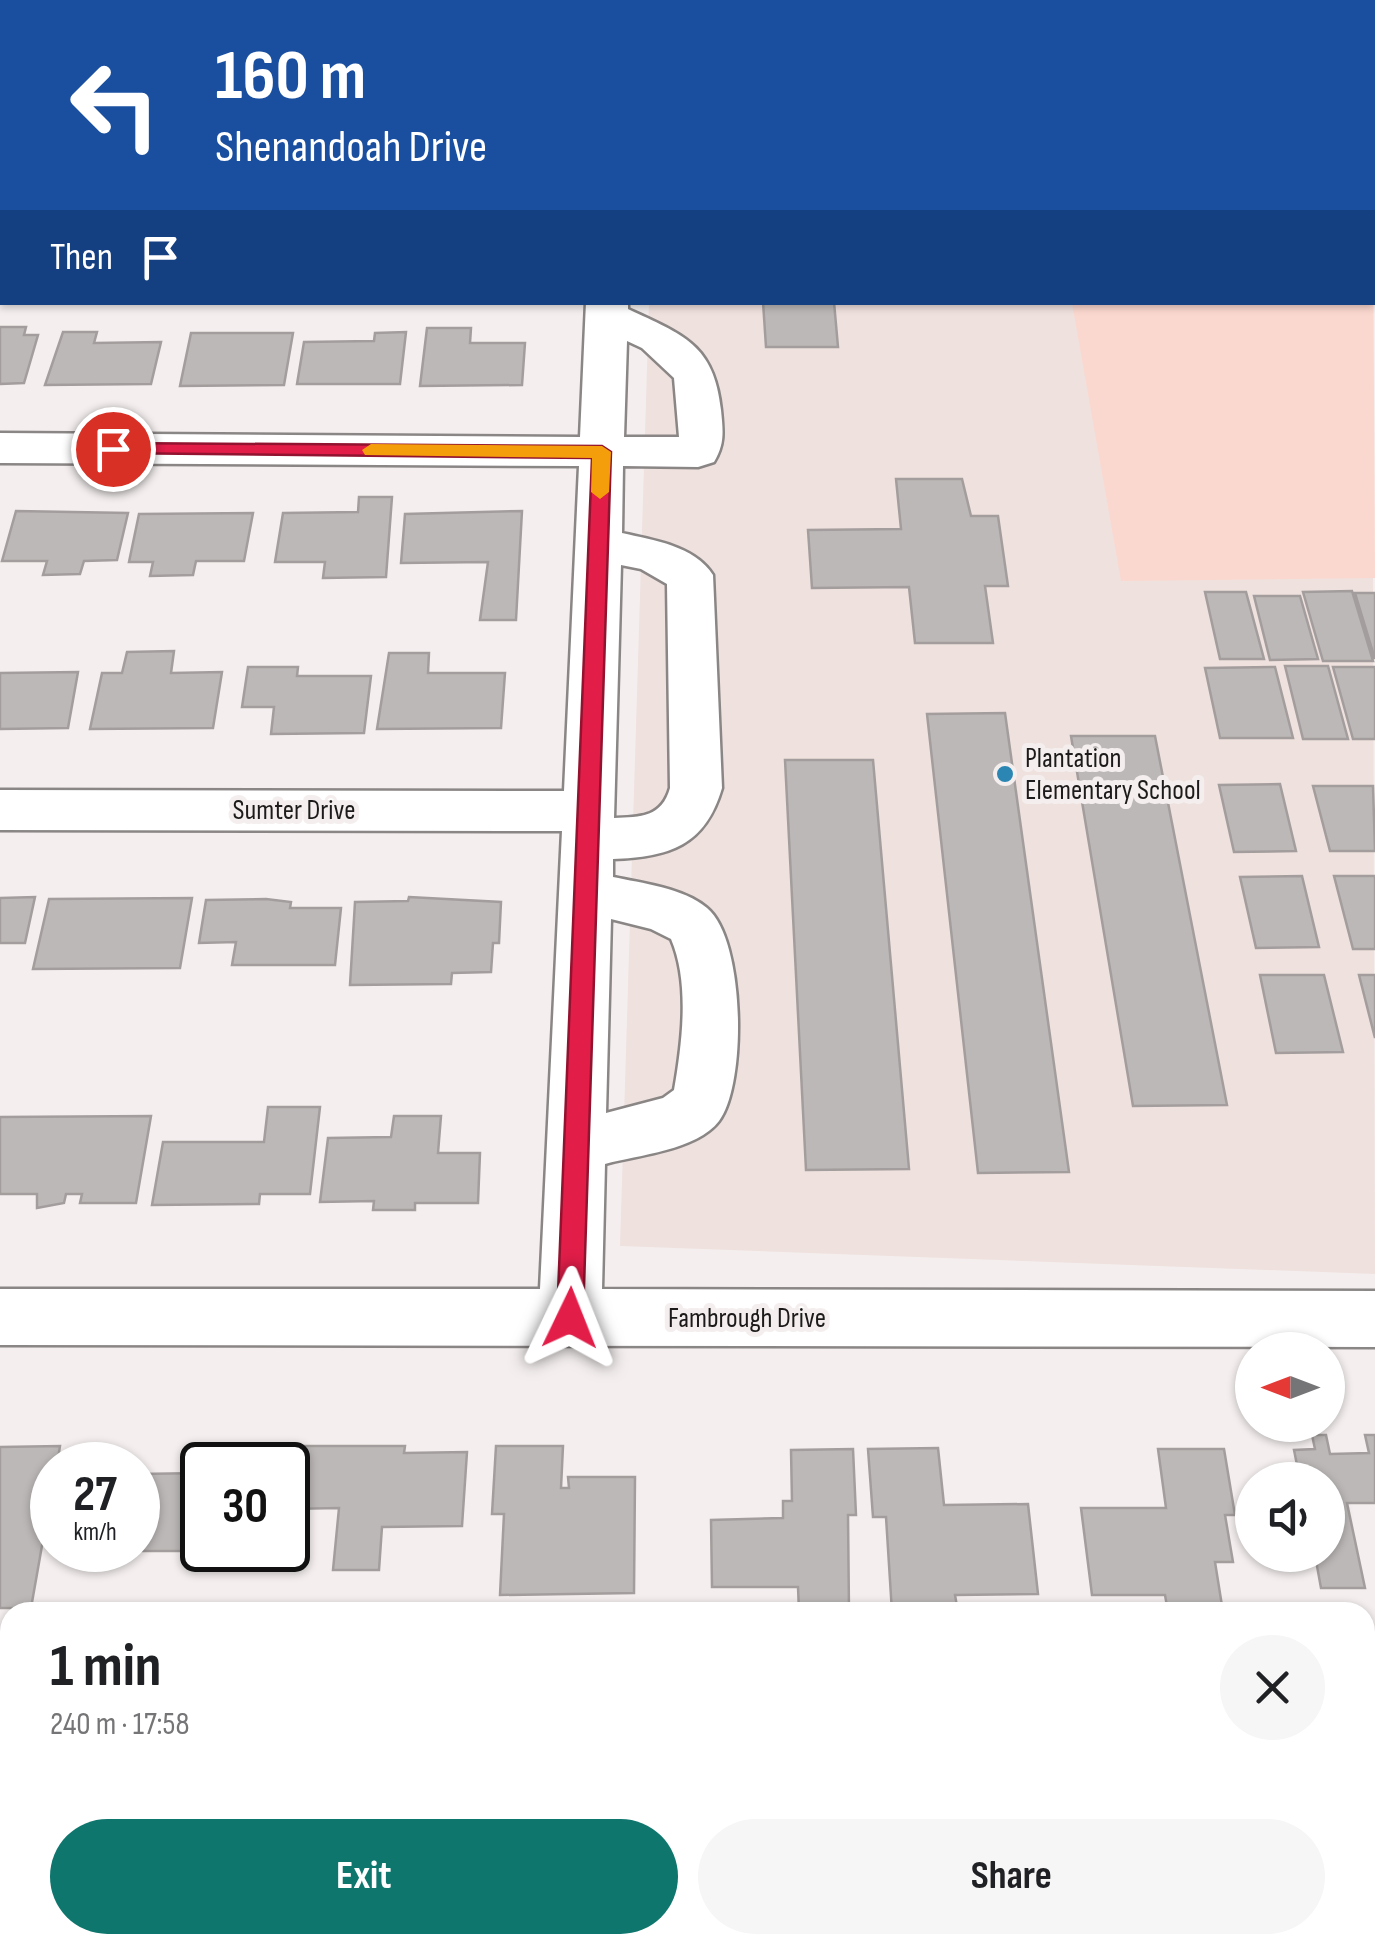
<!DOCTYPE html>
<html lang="en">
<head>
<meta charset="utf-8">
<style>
	body { margin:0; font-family:"Sofia Sans Condensed",sans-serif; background:#f6f6f6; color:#202124; height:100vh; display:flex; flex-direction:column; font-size:38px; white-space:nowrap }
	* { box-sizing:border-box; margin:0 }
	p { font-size:32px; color:#757577 }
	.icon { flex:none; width:55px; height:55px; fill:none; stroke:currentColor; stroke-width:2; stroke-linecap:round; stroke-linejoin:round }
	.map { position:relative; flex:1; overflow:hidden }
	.panel { position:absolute; left:0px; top:1602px; width:1375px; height:352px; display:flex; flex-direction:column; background:#fff; border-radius:30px 30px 0 0; box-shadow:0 2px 8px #0004 }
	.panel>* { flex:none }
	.banner { position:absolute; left:0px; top:0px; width:1375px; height:305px; box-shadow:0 2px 8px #0004; background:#1a4fa0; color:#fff; overflow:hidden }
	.needle { width:65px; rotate:270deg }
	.buttons { position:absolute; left:1235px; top:1332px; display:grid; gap:20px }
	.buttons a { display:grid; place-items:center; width:110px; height:110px; border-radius:50%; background:#fff; box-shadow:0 2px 8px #0004; font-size:50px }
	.speed { position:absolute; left:30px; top:1442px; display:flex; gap:20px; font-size:50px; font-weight:700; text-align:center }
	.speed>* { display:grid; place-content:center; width:130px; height:130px; border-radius:50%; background:#fff; box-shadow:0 2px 8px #0004; line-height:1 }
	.speed small { font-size:25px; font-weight:400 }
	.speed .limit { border:5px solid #111; border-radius:15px; background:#fff; color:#111 }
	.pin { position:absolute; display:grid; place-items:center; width:85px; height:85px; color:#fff; margin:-42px; border:5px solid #fff; border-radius:50%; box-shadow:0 2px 10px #0007 }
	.me { position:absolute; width:110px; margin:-55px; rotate:2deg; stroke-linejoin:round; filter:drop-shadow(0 0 8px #0008) }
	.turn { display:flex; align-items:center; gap:35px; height:210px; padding:0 50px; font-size:45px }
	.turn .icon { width:130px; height:130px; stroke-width:2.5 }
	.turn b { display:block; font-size:70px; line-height:85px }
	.then { display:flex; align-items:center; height:95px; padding:0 50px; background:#0003; gap:20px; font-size:38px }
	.round { display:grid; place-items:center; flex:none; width:105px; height:105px; border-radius:52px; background:#f6f6f6 }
	.overview { display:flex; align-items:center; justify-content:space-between; height:170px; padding:0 50px }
	h1 { font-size:60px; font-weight:700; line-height:75px }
	.button { display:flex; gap:20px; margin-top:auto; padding:20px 50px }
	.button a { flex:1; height:115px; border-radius:60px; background:#0f766e; color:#fff; font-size:40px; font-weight:700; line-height:115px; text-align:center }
	.button a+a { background:#f6f6f6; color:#202124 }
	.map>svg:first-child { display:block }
	.built { fill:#efe1de }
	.green { fill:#fbd8cf }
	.building { fill:#bcb8b7; stroke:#a39e9d; stroke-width:2.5 }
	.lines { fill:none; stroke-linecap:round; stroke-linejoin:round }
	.minor-casing { stroke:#8a8685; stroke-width:5 }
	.minor { fill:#fff; fill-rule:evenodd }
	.route { fill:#e11d48; stroke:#92132f; stroke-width:2.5 }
	.slow { fill:#f59e0b }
	.poi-dot { fill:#2b86b3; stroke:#f4efee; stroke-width:4 }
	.labels { text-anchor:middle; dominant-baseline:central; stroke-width:10; stroke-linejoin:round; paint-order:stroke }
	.poi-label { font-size:28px; fill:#1c1a1a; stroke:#f4efee; text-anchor:start }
	.street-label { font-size:28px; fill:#1c1a1a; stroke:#f4efee }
</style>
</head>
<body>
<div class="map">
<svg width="1375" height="1954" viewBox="0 0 1375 1954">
	<rect width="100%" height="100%" fill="#f4efee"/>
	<path class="built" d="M1372,199L1375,1274L620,1246L649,303L1372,302Z"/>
	<path class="green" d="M1373,203L1375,578L1121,581L1072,303L1372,302Z"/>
	<path class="building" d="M763,302H834L838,347H766Z
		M0,327H26L24,335H38L24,383L0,384Z
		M427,328H471L470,343H525L522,385L420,386Z
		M63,332H97L94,343L161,342L151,384L45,385Z
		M406,332L400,384H297L304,342L374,341L375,333Z
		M191,333H293L284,385L180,386Z
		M896,479H962L971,516H998L1008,586H985L993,643H915L909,587L812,588L808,530L901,529Z
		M359,497H392L386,577L323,578L325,562H275L283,513L358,512Z
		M16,511L128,513L117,560L84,561L80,574L43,575L47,561H2Z
		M522,511L516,620H480L488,562L401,563L405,514Z
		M253,513L244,561H196L193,575L150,576L153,562H129L139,514Z
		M1352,591L1373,661H1323L1303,592Z
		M1205,592H1246L1264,659H1220Z
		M1355,593H1375V659Z
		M1254,596H1300L1318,659L1270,660Z
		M174,651L171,673L222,672L213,728L90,729L102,673H122L127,652Z
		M389,653H429L428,673H505L501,728L377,729Z
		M1285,666H1328L1348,739H1303Z
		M248,667H298L297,676H371L364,733L271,734L274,707H242Z
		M1275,667L1293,738H1220L1205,668Z
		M1333,667H1375V739H1353Z
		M78,672L68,728L0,729V673Z
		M1005,713L1069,1172L978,1173L927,714Z
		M1071,736H1155L1227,1105L1133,1106Z
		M785,760H873L909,1169L806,1170Z
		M1280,784L1296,851L1234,852L1219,785Z
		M1313,786H1373L1375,851H1330Z
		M1302,876L1319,947L1256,948L1240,877Z
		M1334,876H1375V949H1353Z
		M35,897L25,943H0V898Z
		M409,897L501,902L499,943H493L491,972L452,973L451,984L350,985L355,902L408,901Z
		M192,898L180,968L33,969L49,899Z
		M266,899L291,902L290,908H341L335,965H232L236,942L199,943L206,900Z
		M1260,975H1324L1343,1052L1276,1053Z
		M1359,975H1375V1038Z
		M268,1107H320L310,1194H260L259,1204L152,1205L163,1142H264Z
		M151,1116L136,1203H80L82,1194H66L64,1203L37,1208V1194H0V1117Z
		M394,1116H441L438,1153H480L478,1203H415V1210H373L374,1201L320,1202L328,1138L391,1137Z
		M1312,1435H1326L1330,1454L1369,1453L1365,1435H1375V1503H1347L1365,1588H1321L1315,1555H1328V1480H1300L1294,1450L1315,1449Z
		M60,1446L57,1465H52V1489L31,1608H0V1447Z
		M292,1446H405L404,1453L467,1452L462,1526L382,1527L379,1570H333L339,1508L288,1509Z
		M496,1446H563L561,1488H569L568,1477H635L634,1593L500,1595L504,1514H492Z
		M269,1448L267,1465H215L217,1449Z
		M938,1448L944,1505L1028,1504L1038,1594L955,1595L958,1612H892L886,1517H873L868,1449Z
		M853,1449L856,1515H848L849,1612H799L798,1587H712L711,1520L783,1518V1501H792L791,1450Z
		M1158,1449H1224L1235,1515H1225L1233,1562H1215L1223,1612H1168L1165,1595H1092L1081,1508H1166Z
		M202,1473V1550L229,1551H105L138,1550V1474Z
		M1365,1792H1375V1880H1365Z"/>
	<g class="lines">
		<g class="minor-casing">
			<path id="minor" d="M1326,0H1362L1363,2H1328Z
				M1372,63L1375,64V91H1372Z
				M0,158H2V182H0Z
				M1372,159H1375V183H1372Z
				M586,302H628V309C683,335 714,344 721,410C723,431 725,444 714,462L698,467L623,466L622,533C653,540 695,546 713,575L722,788C705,846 669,857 613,859V877C641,883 684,888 707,908C745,939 747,1084 719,1121C697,1150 638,1155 605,1164L602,1289L1375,1291V1347L0,1345V1289H540L562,831L0,830V790L564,791L579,466L0,463V433L580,437ZM627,341L642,348L674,378L679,437H624ZM621,565L641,569L667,584L670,788C662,817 641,817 614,818ZM611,919L651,929L671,939C690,983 682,1044 674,1090L663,1098L606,1113Z"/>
		</g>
		<use href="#minor" class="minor"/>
	</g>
	<path class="route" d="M113,443L602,446L611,452L583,1318L579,1326L570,1330L561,1326L557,1318L592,458L106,453V445Z"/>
	<path class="slow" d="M371,444L602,446L611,452L609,492L600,499L591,492L592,458L365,455L362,450Z"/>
	<circle class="poi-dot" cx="1005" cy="774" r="10"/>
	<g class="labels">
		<g class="poi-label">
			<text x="1025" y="758">Plantation<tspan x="1025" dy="32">Elementary School</tspan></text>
		</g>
		<g class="street-label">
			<text x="294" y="810">Sumter Drive</text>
			<text x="747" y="1318">Fambrough Drive</text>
		</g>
	</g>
</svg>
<div class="buttons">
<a><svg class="needle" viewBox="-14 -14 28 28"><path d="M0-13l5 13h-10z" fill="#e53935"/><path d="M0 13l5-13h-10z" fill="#757577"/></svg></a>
<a><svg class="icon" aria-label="sound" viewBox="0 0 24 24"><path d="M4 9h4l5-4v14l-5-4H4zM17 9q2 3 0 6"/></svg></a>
</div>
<div class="speed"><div>27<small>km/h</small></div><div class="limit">30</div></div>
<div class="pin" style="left:113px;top:449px;background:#d93025"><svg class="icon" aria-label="arrive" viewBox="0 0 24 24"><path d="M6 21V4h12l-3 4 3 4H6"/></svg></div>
<svg class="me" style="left:570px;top:1318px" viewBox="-20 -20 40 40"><path d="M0-17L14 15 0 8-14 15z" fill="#e11d48" stroke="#fff" stroke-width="4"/></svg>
<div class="banner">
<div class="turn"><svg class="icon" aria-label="left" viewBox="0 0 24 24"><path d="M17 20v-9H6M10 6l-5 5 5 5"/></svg><div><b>160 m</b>Shenandoah Drive</div></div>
<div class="then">Then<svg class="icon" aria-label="arrive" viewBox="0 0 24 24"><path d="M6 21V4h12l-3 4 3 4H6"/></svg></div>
</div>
<section class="panel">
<div class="overview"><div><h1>1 min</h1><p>240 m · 17:58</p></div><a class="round"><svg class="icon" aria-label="close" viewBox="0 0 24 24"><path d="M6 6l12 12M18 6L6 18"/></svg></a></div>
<div class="button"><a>Exit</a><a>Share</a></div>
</section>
</div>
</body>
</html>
